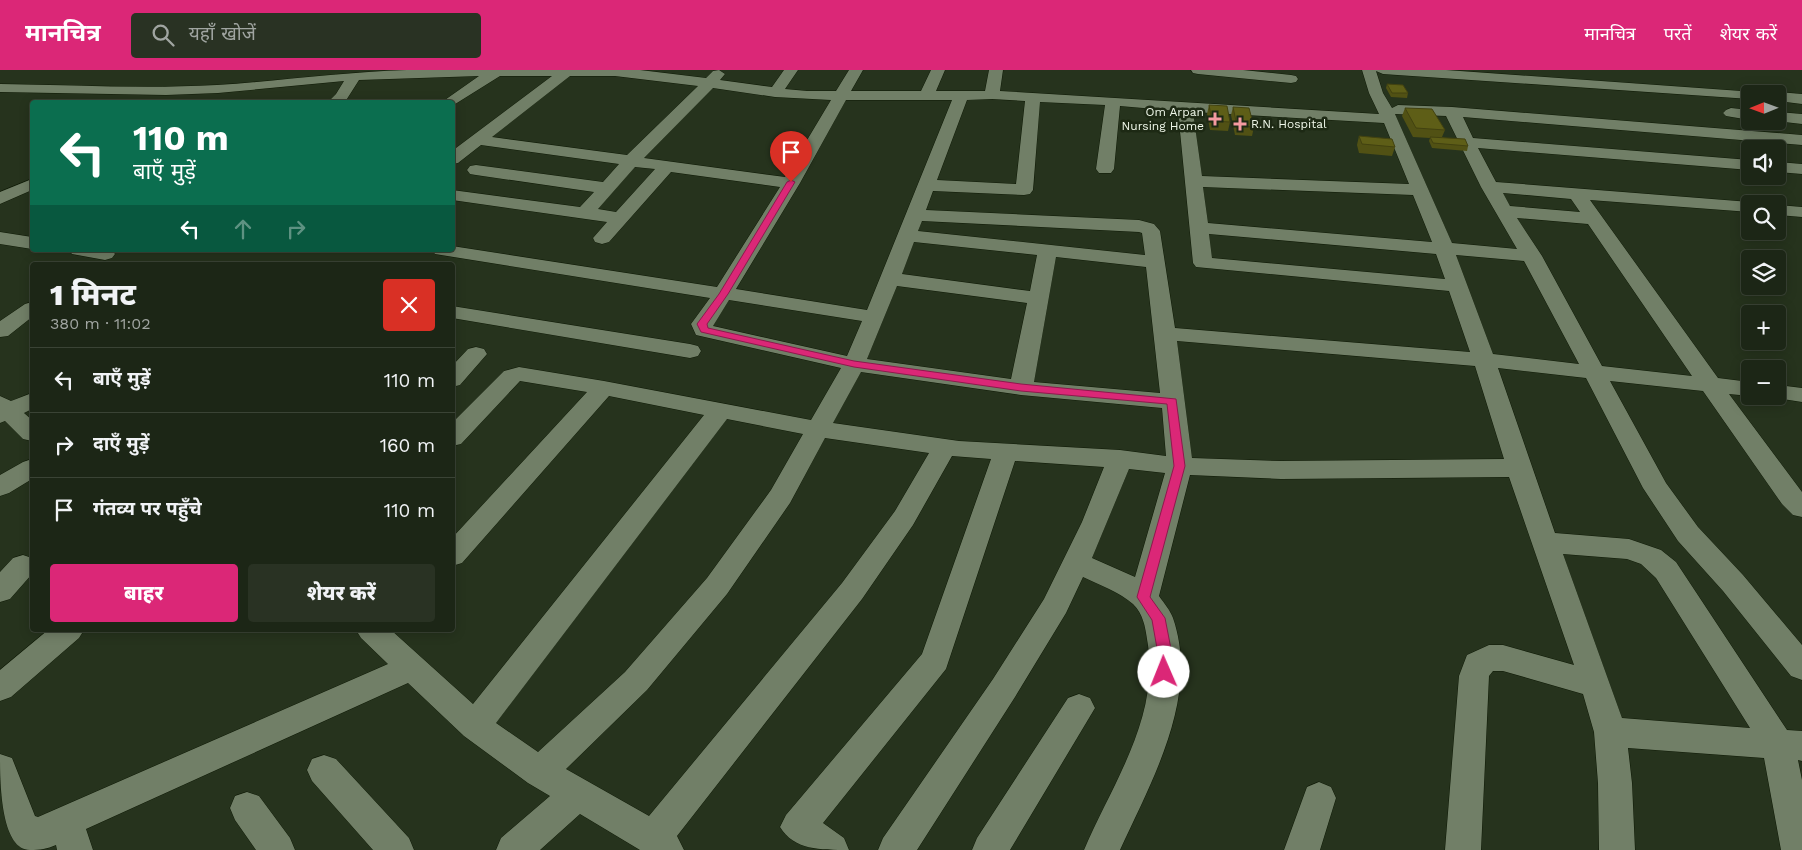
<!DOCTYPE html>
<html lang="hi">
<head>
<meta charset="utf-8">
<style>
	body { margin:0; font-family:"Work Sans","Noto Sans Devanagari",sans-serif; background:#293223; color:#f1f3f6; height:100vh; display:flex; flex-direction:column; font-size:19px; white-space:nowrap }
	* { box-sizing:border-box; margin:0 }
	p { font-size:16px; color:#a0a5a1 }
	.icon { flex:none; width:28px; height:28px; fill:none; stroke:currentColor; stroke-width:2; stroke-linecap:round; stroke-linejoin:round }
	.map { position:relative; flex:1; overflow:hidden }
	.panel { position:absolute; left:30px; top:192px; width:425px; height:370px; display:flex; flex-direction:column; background:#1c2616; border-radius:5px; box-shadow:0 2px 12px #0003,0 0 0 1px #3a4335 }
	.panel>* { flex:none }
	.guide { position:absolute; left:30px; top:30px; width:425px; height:152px; border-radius:5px; box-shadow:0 2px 12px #0003,0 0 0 1px #3a4335; background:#0b6e4f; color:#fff; overflow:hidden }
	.needle { width:32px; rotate:269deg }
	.buttons { position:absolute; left:1741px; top:15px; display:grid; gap:10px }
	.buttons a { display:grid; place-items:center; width:45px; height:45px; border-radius:5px; background:#1c2616; box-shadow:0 2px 12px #0003,0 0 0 1px #3a4335; font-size:25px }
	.pin { position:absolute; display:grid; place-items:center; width:42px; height:42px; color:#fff; margin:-51px -21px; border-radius:50% 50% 50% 0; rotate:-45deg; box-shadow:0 0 5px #0007 }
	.pin .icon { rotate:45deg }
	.me { position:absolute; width:55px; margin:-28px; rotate:359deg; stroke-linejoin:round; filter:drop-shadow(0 0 4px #0008) }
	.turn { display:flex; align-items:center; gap:18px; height:105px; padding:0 20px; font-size:22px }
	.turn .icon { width:65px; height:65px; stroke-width:2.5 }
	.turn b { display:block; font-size:35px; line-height:42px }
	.lanes { display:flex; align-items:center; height:48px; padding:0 20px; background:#0003; justify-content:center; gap:25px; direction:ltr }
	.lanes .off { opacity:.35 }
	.round { display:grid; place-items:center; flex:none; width:52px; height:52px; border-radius:5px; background:#293223 }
	.headline { display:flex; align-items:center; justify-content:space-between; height:85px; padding:0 20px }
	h1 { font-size:30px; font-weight:800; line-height:38px }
	.button { display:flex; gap:10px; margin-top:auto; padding:10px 20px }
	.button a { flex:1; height:58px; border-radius:5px; background:#db2777; color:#fff; font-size:20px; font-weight:800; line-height:58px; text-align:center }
	.button a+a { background:#293223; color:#f1f3f6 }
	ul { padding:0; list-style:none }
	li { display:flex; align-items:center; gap:15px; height:65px; padding:0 20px; border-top:1px solid #3a4335 }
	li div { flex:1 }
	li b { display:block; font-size:19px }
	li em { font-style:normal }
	header { display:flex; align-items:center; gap:30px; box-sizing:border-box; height:70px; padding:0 25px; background:#db2777; color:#fff }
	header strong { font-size:24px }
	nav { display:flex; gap:28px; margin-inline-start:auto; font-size:18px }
	.search { width:350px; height:45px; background:#293223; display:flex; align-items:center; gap:12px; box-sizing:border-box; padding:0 18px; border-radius:5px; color:#a0a5a1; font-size:19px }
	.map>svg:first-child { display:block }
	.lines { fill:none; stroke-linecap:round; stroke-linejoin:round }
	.minor-casing { stroke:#0f1a06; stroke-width:1 }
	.minor { fill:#717f67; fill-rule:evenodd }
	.wall { fill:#515114 }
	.building { fill:#5e5e17; stroke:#424210 }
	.route { fill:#db2777; stroke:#8e194d }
	.poi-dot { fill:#f49aa1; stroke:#1d2914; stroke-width:2 }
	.labels { text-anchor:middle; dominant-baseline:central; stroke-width:5; stroke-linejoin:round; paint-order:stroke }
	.far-poi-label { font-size:12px; fill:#eff7e9; stroke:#1d2914; text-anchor:end }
</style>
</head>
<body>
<header>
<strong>मानचित्र</strong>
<div class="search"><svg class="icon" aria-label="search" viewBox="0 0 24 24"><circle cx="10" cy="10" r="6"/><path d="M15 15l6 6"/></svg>यहाँ खोजें</div>
<nav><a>मानचित्र</a><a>परतें</a><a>शेयर करें</a></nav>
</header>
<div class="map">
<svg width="1802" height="780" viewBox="0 0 1802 780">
	<rect width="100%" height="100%" fill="#26331d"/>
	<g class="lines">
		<g class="minor-casing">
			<path id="minor" d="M407,0H640L706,8L713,1L719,0L725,4L720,10L772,17L784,0H798L785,19L807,21H836L849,0H863L851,21H921L931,0H945L936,21H985L989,0H1003L1000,21L1379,44L1369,23L1362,0H1446L1755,22L1757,24H1750V29L1383,4L1376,1L1383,23L1392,38L1398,35L1452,37L1802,65V75L1463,47L1473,68L1750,90V100L1478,78L1496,112L1750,132L1757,134H1750V142L1590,130L1718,308L1750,312V326L1729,324L1802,422V447L1793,445L1782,434L1703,321L1610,311L1666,413L1698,457L1743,505L1802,575V610L1791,606L1723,521L1678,471L1643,418L1586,308L1498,298L1555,463L1629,469L1661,480L1676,492L1787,660L1802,661V691L1798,690L1802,710V780H1781L1764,688L1628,678L1632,713L1635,780H1599L1598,713L1594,662L1583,624L1503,601H1493L1489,606L1481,780H1445L1459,606L1467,585L1489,575H1503L1574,595L1509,407L1281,409L1190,405L1159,526C1164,533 1170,540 1173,548C1200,627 1152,710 1120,780H1084C1113,712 1161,646 1147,569C1145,556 1143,544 1133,534C1119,522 1100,515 1083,507L1066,543L1015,627L917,780H878L883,768L993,609L1044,529L1082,452L1104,397L1015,391L946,599L823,753L844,768L849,780C820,780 794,780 780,757L786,745L922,584L991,389L952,386L913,455L862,529L677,766L684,780H640L580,744L540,780H496L501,768L550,726L528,713L464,666L408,613L86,759L93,780H57L56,775C47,779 40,780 30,780C0,780 0,709 0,684L12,688L35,746L38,747L388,594L361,568L356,560H391L473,634L704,345L609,326L462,493L452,496V468L587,322L520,311L461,374L452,376V353L504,301L519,297L604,311L811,350L841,298L696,265L691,254L710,228L435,184L432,180H452V176L717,217L780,117L671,102L609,172L602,174L595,172L593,168L607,152L452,130V120L580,137L594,122L476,105L470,104L467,100L470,96L476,95L603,112L619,94L481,75L458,93L452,94V81L552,6H500L452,36V32H442L479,6L359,10L345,32H328L336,24L344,11L218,23L166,25L0,22V14C72,15 145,19 217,15C280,11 343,2 407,0ZM570,6H615L698,16L627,85L492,67ZM713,18L775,27L831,30L785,107L644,88ZM992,29L1025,31L1016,114L937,110L967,30ZM846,30H952L867,240L736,219L800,113ZM1040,32L1105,35L1096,99L1099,103H1111L1114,99L1120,36L1178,41L1193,193L1196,197L1449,221L1470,282L1175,258L1160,161L1154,154L1139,150L926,140L933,121L1024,125L1030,124L1033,120ZM1193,42L1384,53L1409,114L1202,106ZM1395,44L1446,46L1481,117L1517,179L1452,173ZM635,97L655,99L616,142L598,139ZM1203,117L1413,125L1432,172L1208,153ZM1503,123L1571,129L1580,142L1510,136ZM1517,148L1588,154L1692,306L1602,296L1542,186ZM922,151L1139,162L1142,163L1145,185L918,161ZM1209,164L1436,184L1445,209L1212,188ZM914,172L1037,185L1030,221L902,204ZM1456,185L1524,191L1579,294L1493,284ZM1056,187L1146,197L1160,323L1034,312ZM897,216L1027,233L1011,309L867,289ZM729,230L862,251L847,286L713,256ZM1177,271L1475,296L1504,389L1281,391L1192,388ZM861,302L1021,325L1162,338L1166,386L1120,380L959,371L833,353ZM727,349L803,364L771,420L707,508L625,602L538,682L496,653ZM825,368L929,383L895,441L842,513L649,746L566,699L647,620L727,524L790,433ZM1129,399L1165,403L1135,507L1092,488ZM1563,484L1627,489L1641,494L1656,508L1750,658L1622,648Z
				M1191,0H1243L1291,5L1296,6L1298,9L1296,12L1291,13L1198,4L1193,3Z
				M1778,22L1802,24V34L1778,31V24H1773Z
				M1731,38L1750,40V50L1726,46L1723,43L1726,40Z
				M1778,42L1802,44V54L1776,51Z
				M1778,92L1802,94V104L1778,102Z
				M32,109V120L0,134V122Z
				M1778,135L1802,137V147L1778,145Z
				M0,162L32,167V179L0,174Z
				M69,180H112L115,184L112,188L105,190L72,184Z
				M32,232V247L8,266L0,267V251L25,234Z
				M452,236L690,274L698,276L701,281L698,286L690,288L452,248Z
				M476,277L484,279L487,284L460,315L452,317V296L468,279Z
				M1778,315L1802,318V332L1770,327L1778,326Z
				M32,323V339L24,343L32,350V371L23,369L5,351L0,353V326L11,331Z
				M32,389V409L9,423L0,426V405L23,392Z
				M23,485L32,488V504L10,529L0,532V502L13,488Z
				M48,560H84L79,568L11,627L0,631V600Z
				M1079,624L1090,628L1095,638L1010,780H972L977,768L1068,628Z
				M324,685L336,689L409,768L414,780H373L312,711L307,700L312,689Z
				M1319,712L1331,717L1336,728L1320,780H1284L1307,717Z
				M247,722L259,726L290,768L295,780H256L235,750L230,738L235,726Z"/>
		</g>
		<use href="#minor" class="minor"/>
	</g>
	<path class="wall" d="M1387,14L1408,23L1407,28L1391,27L1386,18Z
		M1209,35L1230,52L1228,61L1210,60L1207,44Z
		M1233,37L1254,57L1252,66L1235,65L1231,45Z
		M1405,38L1445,60L1442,67L1468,76L1467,81L1432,78L1429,71L1430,68L1413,67L1402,46Z
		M1359,66L1395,77L1392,86L1359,83L1357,75Z"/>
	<path class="building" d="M1387,14L1403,15L1408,23H1392Z
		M1209,35L1227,36L1230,52L1212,51Z
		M1233,37L1249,38L1254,57L1237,56Z
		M1405,38L1432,39L1445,60L1416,58Z
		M1359,66L1392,69L1395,77L1362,74Z
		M1430,67L1465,69L1468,76L1433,73Z"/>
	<path class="route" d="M791,110L795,112L728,224L707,254L708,258L854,291L1021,314L1176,329L1185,396L1150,527L1165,548L1172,584L1169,606L1164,608L1159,606L1157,602L1158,584L1152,550L1137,527L1174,396L1167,334L1021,321L854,297L701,262L697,254L719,224L787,112Z"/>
	<g class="poi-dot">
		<path d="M1212.5 41.5h5v5h5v5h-5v5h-5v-5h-5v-5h5z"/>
		<path d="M1237.5 46.5h5v5h5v5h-5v5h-5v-5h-5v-5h5z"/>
	</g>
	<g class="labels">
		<g class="far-poi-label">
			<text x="1204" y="42">Om Arpan<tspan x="1204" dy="14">Nursing Home</tspan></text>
			<text x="1251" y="54" text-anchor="start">R.N. Hospital</text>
		</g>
	</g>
</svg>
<div class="buttons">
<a><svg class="needle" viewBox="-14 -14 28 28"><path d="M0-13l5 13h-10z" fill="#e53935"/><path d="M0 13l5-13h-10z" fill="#a0a5a1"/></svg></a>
<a><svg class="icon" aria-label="sound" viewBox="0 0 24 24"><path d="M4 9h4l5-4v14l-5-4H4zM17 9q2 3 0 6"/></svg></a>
<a><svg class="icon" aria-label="search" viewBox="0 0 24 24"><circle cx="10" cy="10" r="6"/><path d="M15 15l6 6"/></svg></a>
<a><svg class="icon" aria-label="layers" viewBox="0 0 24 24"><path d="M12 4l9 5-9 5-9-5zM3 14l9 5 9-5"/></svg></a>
<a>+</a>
<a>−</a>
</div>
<div class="pin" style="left:791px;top:112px;background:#d93025"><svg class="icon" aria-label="arrive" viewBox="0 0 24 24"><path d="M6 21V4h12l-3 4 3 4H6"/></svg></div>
<svg class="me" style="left:1164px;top:602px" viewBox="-20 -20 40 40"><circle r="19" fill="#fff"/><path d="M0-13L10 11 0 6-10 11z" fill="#db2777"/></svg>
<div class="guide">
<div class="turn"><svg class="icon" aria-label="left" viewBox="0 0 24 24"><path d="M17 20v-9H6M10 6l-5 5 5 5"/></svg><div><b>110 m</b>बाएँ मुड़ें</div></div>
<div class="lanes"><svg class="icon" aria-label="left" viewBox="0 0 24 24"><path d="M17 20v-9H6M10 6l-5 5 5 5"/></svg><svg class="icon off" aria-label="ahead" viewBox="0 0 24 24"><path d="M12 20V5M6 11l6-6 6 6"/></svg><svg class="icon off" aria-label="right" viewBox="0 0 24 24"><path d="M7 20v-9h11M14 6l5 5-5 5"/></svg></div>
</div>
<section class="panel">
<div class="headline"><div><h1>1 मिनट</h1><p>380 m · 11:02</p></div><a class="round" style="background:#d93025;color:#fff"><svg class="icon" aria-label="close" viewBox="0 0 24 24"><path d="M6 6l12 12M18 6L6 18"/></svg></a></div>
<ul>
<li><svg class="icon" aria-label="left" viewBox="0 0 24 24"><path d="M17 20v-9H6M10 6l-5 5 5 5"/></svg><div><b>बाएँ मुड़ें</b></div><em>110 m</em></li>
<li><svg class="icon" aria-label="right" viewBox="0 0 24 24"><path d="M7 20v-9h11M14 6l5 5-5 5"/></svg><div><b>दाएँ मुड़ें</b></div><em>160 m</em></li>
<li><svg class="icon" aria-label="arrive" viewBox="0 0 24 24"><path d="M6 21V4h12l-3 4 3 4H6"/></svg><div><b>गंतव्य पर पहुँचे</b></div><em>110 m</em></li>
</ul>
<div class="button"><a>बाहर</a><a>शेयर करें</a></div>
</section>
</div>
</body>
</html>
